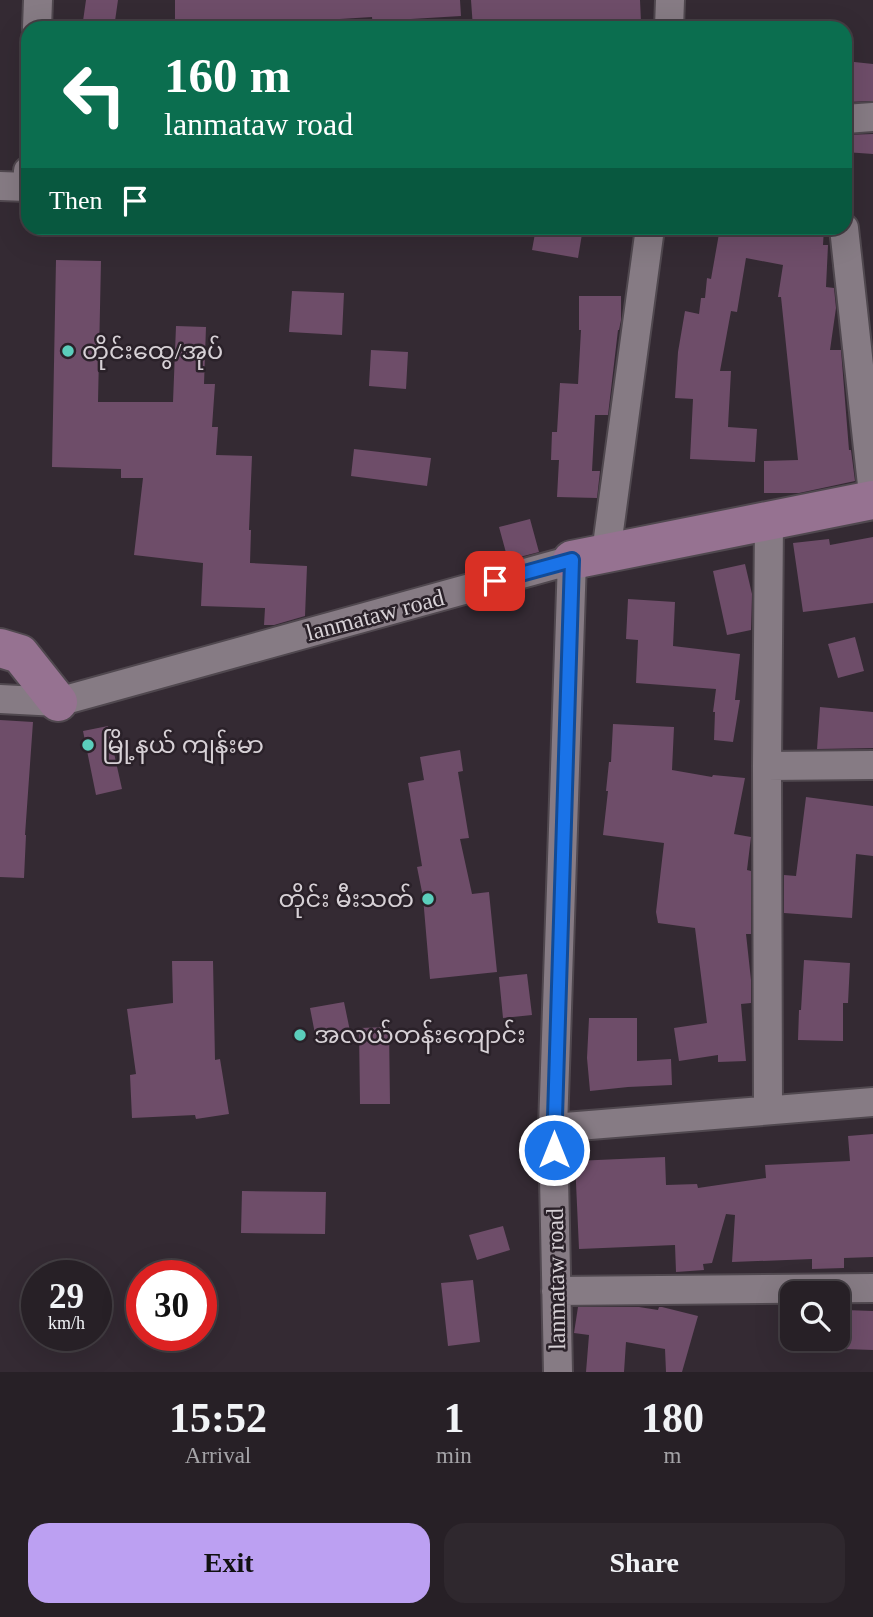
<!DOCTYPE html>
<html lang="en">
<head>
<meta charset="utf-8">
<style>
	body { margin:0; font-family:"Times New Roman","Noto Sans Myanmar",serif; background:#2f282e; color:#f1f3f6; height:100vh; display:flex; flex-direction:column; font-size:26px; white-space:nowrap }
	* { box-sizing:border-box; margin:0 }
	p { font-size:23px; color:#a4a3a7 }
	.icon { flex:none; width:38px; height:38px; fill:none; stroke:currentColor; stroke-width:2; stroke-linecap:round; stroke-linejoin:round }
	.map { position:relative; height:1372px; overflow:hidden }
	.details { display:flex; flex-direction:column; background:#272026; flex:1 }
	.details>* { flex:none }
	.guide { position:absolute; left:21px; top:21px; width:831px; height:214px; border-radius:21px; box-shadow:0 7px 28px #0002,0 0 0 2px #433e43; background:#0b6e4f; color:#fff; overflow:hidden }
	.tools { position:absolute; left:780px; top:1281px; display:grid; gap:14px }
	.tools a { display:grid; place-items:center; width:70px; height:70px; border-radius:14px; background:#272026; box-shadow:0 7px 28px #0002,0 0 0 2px #433e43; font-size:35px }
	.speed { position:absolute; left:21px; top:1260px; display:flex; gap:14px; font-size:35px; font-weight:700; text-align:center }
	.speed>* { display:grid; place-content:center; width:91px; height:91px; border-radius:50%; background:#272026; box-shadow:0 7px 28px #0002,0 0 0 2px #433e43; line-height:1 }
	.speed small { font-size:18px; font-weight:400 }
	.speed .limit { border:10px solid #d22; background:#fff; color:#111 }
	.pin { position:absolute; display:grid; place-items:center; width:60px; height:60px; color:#fff; margin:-30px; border-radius:14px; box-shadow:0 4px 10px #0006 }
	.me { position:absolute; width:77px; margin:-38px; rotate:0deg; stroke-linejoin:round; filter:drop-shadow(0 0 5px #0008) }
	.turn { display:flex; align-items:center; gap:24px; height:147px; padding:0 28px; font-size:32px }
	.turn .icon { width:91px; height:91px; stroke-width:2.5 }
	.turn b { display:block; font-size:49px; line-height:60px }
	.then { display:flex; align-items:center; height:66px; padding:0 28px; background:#0003; gap:14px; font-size:26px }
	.eta { display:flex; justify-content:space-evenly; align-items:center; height:119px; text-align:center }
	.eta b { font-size:42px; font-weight:800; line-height:49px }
	.primary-button { display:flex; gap:14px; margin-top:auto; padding:14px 28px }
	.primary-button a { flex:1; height:80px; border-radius:21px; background:#bca0f2; color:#111; font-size:28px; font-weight:800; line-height:80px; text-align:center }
	.primary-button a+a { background:#2f282e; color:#f1f3f6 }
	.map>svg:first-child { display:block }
	.building { fill:#6e4d69 }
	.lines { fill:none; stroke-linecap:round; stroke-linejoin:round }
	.street-casing { stroke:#50484f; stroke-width:32 }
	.secondary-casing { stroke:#50484f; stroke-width:42 }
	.street { stroke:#867b84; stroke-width:28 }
	.secondary { stroke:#967291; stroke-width:38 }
	.route-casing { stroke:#114b97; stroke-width:18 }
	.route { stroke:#1a73e8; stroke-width:12 }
	.poi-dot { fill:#5bcebc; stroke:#2a2129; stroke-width:2.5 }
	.labels { text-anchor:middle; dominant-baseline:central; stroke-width:5; stroke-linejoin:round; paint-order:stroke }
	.poi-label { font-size:24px; fill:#d7d1d6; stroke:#2a2129; text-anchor:start }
	.street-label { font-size:24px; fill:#d7d1d6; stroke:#2a2129 }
</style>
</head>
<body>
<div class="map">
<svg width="873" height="1372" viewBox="0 0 873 1372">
	<rect width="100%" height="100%" fill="#342a33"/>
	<path class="building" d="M86,0H118L114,28H82Z
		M175,0H460L461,16L411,19L412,27L397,28H373L372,17L292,22L291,28H247L248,22L175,23Z
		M471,0H640L641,22L581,23V28H554L553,23L514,26V28H473Z
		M845,61L873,64V101L845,102Z
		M873,134V154L845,152V135Z
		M536,228H583L578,258L532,250Z
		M720,228H824L823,245H828L826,287L834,288L836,308L830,350H841L849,450H851L855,481L799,493H764V461L798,460L781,297H778L783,265L746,258L737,312L731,311L720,371H731L728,427L757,429L755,462L690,459L693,399L675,398L678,352L685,311L699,314L701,298H705L707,278L711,279Z
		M56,260L101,261L98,402H173L176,326L206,327L204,384H215L212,427H218L216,455L252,456L249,530H251L250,563L307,566L305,616L274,625H264L265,608L201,606L203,563L134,555L143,478H121V469L52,467Z
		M292,291L344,293L342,335L289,332Z
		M579,296H621V320L619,330H618L608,415H595L592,471H600L597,498L557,497L559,460H551L552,432H557L560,383L578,384L581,330H579Z
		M371,350L408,352L406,389L369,386Z
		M354,449L431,458L427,486L351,476Z
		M530,519L539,552L508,560L499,527Z
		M873,537V603L803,612L793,543L829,539L830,545Z
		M745,564L752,594L751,630L727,635L713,571Z
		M628,599L675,602L673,646L740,654L735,700H740L733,742L714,740L715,712H713L716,689L636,683L638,640L626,639Z
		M855,637L864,671L838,678L828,644Z
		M820,707L873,712V748L817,749Z
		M0,720L33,722L25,835H26L24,878L0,877Z
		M613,724L674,727L672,770L712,777L713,775L745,778L734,834L751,837L747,870L751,871V934H746L751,980V1003L741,1004L746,1061L718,1062V1055L679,1061L674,1028L707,1023L695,928L658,923L656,912L664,843L603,835L608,791H606L609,762H611Z
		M108,726L122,789L96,795L83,731Z
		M460,750L463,771L458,772L469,838L460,839L472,894L489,892L497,972L430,979L423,897L417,867L422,866L408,783L424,780L420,757Z
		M806,797L873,806V856L856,854L852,918L784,913V875L796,876Z
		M804,960L850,963L848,1003H843V1041L798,1040L799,1010H801Z
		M172,961H213L215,1060L220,1059L229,1114L196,1119L195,1115L132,1118L130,1075L136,1074L127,1009L173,1003Z
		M527,974L532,1015L503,1018L499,977Z
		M344,1002L350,1031L316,1039L310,1008Z
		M589,1018H637V1061L671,1059L672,1085L628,1087L590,1091L587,1058Z
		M389,1027L390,1104H360L359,1028Z
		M873,1134V1257L844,1258V1268L812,1269V1259L732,1262L735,1215L726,1214L712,1263L703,1264L704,1270L676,1272L675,1245L579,1249L575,1161L665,1157L666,1185L697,1184L698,1188L766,1178L765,1165L850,1161L848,1136Z
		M242,1191L326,1192L325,1234L241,1233Z
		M503,1226L510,1250L477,1260L469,1235Z
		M473,1280L480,1342L448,1346L441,1283Z
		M578,1307H639L658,1310L659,1307H662L698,1316L682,1372H666L665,1349L626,1342L624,1372H586L589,1335L574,1333Z
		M845,1310L873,1311V1350L844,1349Z"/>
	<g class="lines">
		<g class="street-casing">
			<path id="street" d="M37,28L38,0
				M669,28L670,0
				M845,119L873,117
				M0,186L27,187L28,171
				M844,228L873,494
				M606,553L650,228
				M0,699L58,702L572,560L553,1128L558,1372
				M767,766L873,765
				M768,1110L767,766L769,521
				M553,1128L873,1102
				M556,1291L873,1288"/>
		</g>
		<g class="secondary-casing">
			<path id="secondary" d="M572,560L873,500
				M0,648L20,654L58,702"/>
		</g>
		<use href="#street" class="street"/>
		<use href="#secondary" class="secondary"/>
	</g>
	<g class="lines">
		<g class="route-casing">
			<path id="route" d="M495,581L572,560L554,1150"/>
		</g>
		<use href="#route" class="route"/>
	</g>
	<g class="poi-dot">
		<circle cx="68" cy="351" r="7"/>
		<circle cx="88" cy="745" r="7"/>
		<circle cx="428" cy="899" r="7"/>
		<circle cx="300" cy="1035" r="7"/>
	</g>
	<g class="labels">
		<g class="poi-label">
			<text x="82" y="351">တိုင်းထွေ/အုပ်</text>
			<text x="102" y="745">မြို့နယ် ကျန်းမာ</text>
			<text x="414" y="899" text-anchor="end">တိုင်း မီးသတ်</text>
			<text x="314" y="1035">အလယ်တန်းကျောင်း</text>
		</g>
		<g class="street-label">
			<text transform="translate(375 615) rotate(-15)">lanmataw road</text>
			<text transform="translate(556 1279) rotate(-91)">lanmataw road</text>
		</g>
	</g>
</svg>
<div class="tools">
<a><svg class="icon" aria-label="search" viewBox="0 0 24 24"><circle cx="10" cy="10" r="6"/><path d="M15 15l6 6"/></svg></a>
</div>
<div class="speed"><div>29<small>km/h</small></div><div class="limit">30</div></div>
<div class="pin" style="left:495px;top:581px;background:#d93025"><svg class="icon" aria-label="arrive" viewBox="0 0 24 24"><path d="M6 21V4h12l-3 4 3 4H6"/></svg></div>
<svg class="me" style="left:554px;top:1150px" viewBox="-20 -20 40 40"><circle r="17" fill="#1a73e8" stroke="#fff" stroke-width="3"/><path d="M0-11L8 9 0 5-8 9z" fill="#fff"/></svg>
<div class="guide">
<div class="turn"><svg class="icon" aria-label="left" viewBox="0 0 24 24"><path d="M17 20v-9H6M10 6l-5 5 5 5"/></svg><div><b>160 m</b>lanmataw road</div></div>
<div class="then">Then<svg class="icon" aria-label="arrive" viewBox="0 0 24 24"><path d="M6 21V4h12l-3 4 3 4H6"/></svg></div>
</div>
</div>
<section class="details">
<div class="eta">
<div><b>15:52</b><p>Arrival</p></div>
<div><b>1</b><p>min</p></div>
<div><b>180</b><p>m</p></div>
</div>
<div class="primary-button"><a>Exit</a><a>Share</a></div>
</section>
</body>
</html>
